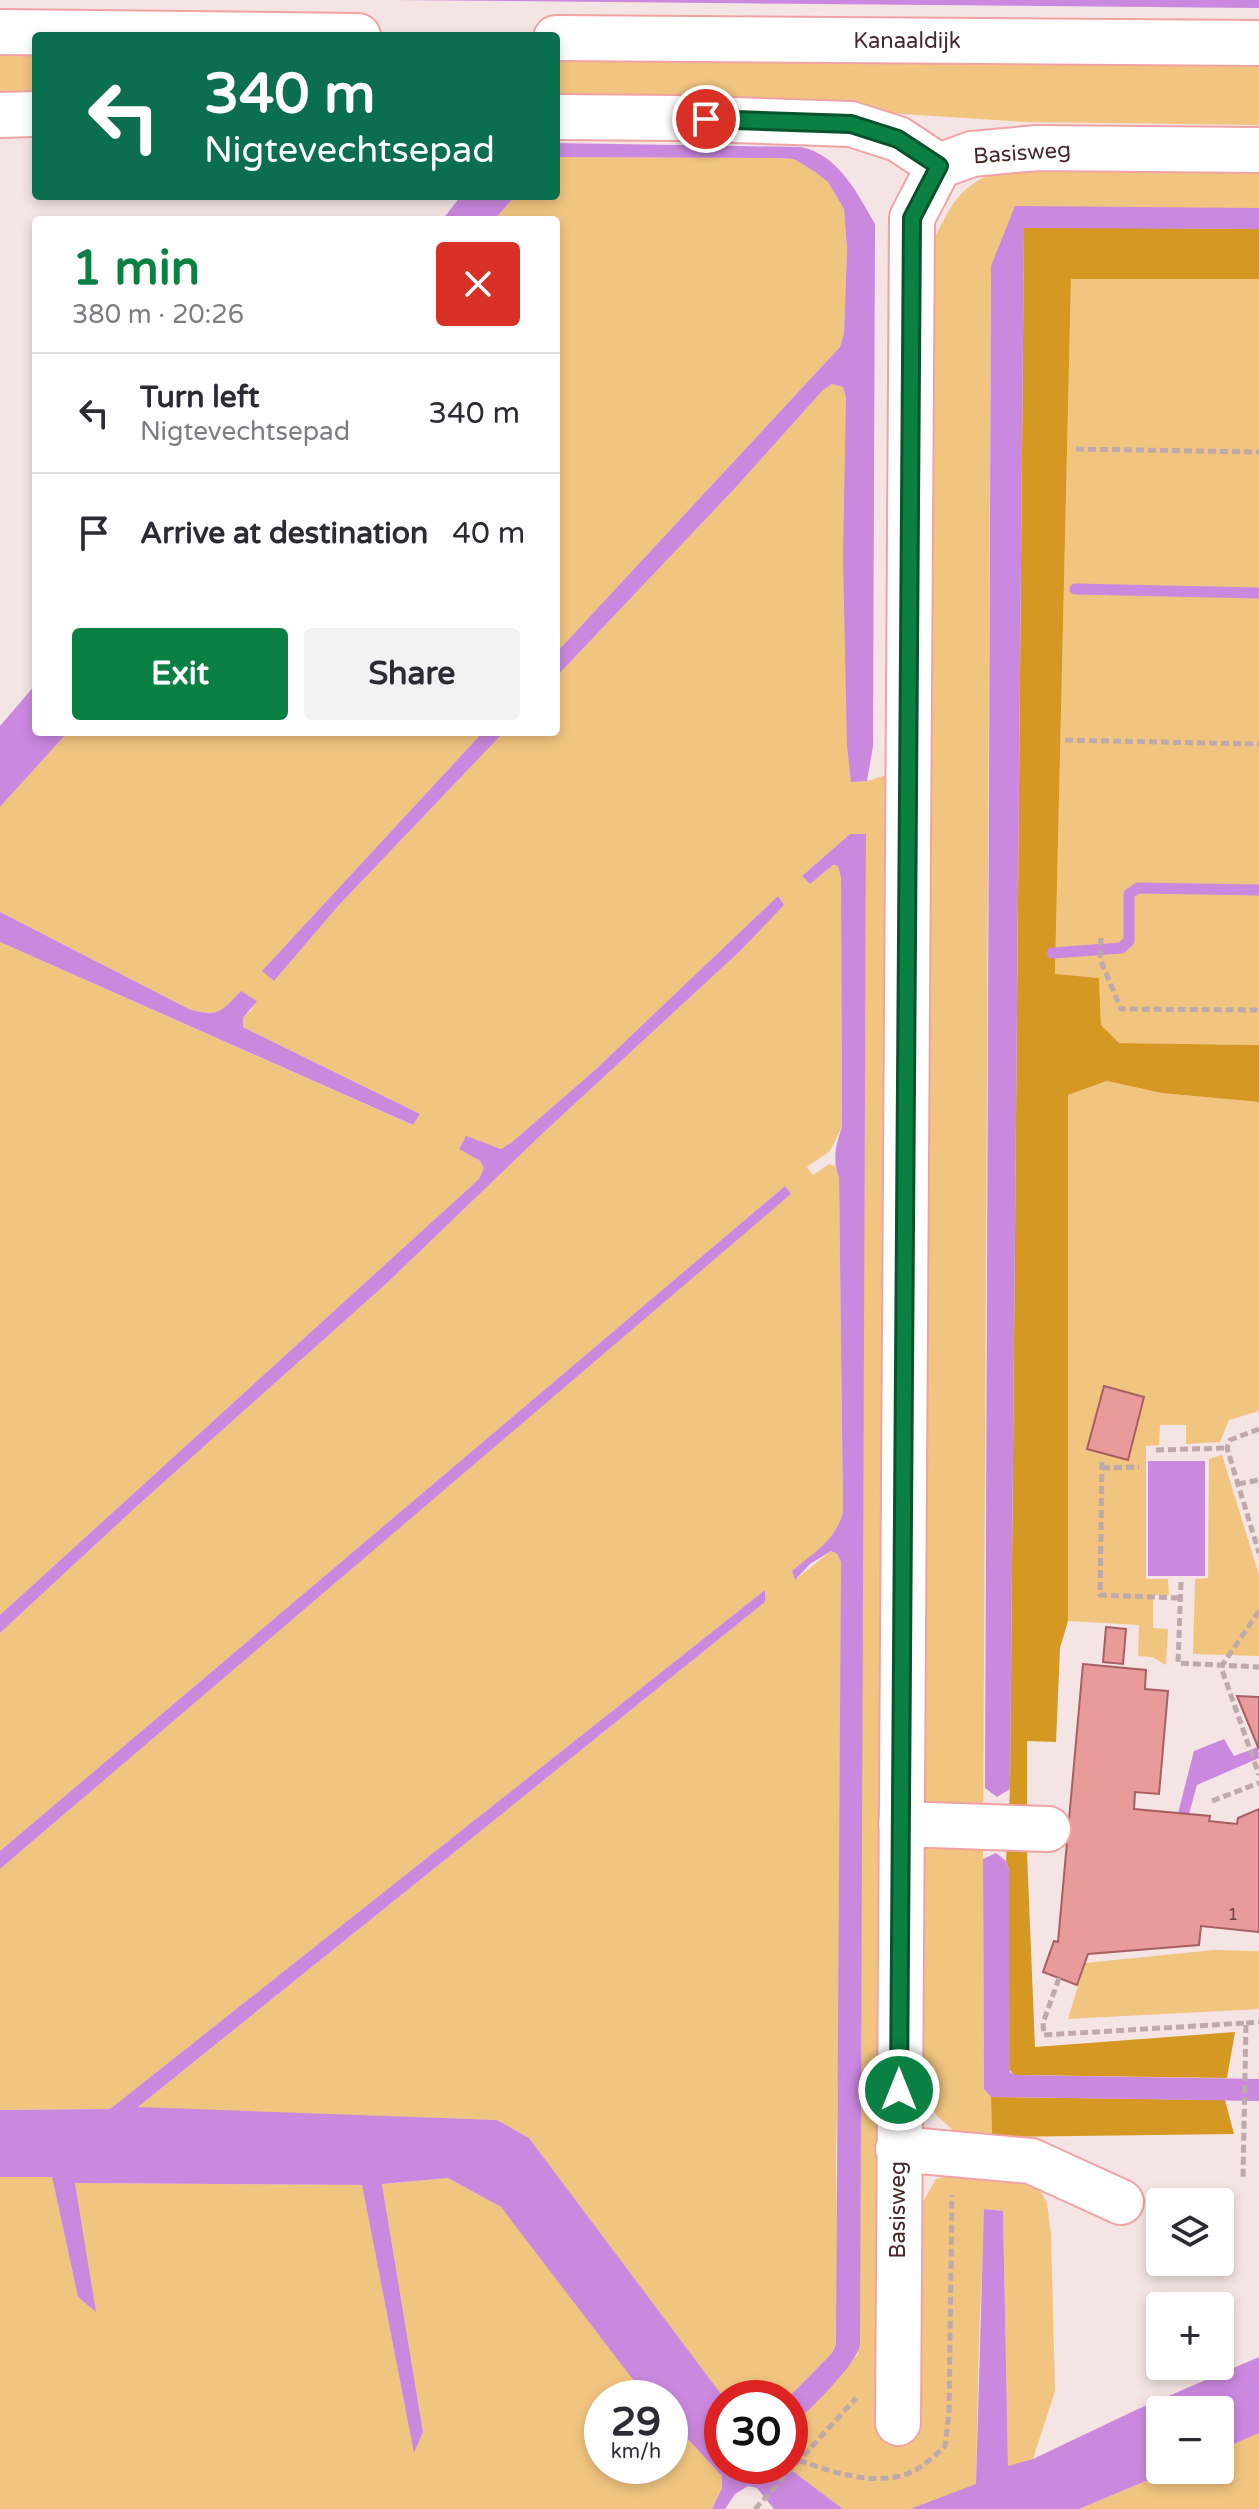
<!DOCTYPE html>
<html lang="en">
<head>
<meta charset="utf-8">
<style>
	body { margin:0; font-family:"Varela Round",sans-serif; background:#f2f2f3; color:#2b2b33; height:100vh; display:flex; flex-direction:column; font-size:30px; white-space:nowrap }
	* { box-sizing:border-box; margin:0 }
	p { font-size:26px; color:#7c7c81 }
	.icon { flex:none; width:44px; height:44px; fill:none; stroke:currentColor; stroke-width:2; stroke-linecap:round; stroke-linejoin:round }
	.map { position:relative; flex:1; overflow:hidden }
	.side { position:absolute; left:32px; top:216px; width:528px; height:520px; display:flex; flex-direction:column; background:#fff; border-radius:8px; box-shadow:0 4px 12px #0003 }
	.side>* { flex:none }
	.hud { position:absolute; left:32px; top:32px; width:528px; height:168px; border-radius:8px; box-shadow:0 4px 12px #0003; background:#0b6e4f; color:#fff; overflow:hidden }
	.buttons { position:absolute; left:1146px; top:2188px; display:grid; gap:16px }
	.buttons a { display:grid; place-items:center; width:88px; height:88px; border-radius:8px; background:#fff; box-shadow:0 4px 12px #0003; font-size:40px }
	.speed { position:absolute; left:584px; top:2380px; display:flex; gap:16px; font-size:40px; font-weight:700; text-align:center }
	.speed>* { display:grid; place-content:center; width:104px; height:104px; border-radius:50%; background:#fff; box-shadow:0 4px 12px #0003; line-height:1 }
	.speed small { font-size:20px; font-weight:400 }
	.speed .limit { border:12px solid #d22; background:#fff; color:#111 }
	.pin { position:absolute; display:grid; place-items:center; width:68px; height:68px; color:#fff; margin:-34px; border:4px solid #fff; border-radius:50%; box-shadow:0 2px 8px #0007 }
	.me { position:absolute; width:88px; margin:-44px; rotate:0deg; stroke-linejoin:round; filter:drop-shadow(0 0 6px #0008) }
	.turn { display:flex; align-items:center; gap:28px; height:168px; padding:0 40px; font-size:36px }
	.turn .icon { width:104px; height:104px; stroke-width:2.5 }
	.turn b { display:block; font-size:56px; line-height:68px }
	.round { display:grid; place-items:center; flex:none; width:84px; height:84px; border-radius:8px; background:#f2f2f3 }
	.summary { display:flex; align-items:center; justify-content:space-between; height:136px; padding:0 40px }
	h1 { font-size:48px; font-weight:700; line-height:60px; color:#0b8043 }
	.action { display:flex; gap:16px; margin-top:auto; padding:16px 40px }
	.action a { flex:1; height:92px; border-radius:8px; background:#0b8043; color:#fff; font-size:32px; font-weight:700; line-height:92px; text-align:center }
	.action a+a { background:#f2f2f3; color:#2b2b33 }
	ul { padding:0; list-style:none }
	li { display:flex; align-items:center; gap:24px; height:120px; padding:0 40px; border-top:2px solid #e1e1e2 }
	li div { flex:1 }
	li b { display:block; font-size:30px }
	li em { font-style:normal }
	.map>svg:first-child { display:block }
	.green { fill:#f1c580 }
	.forest { fill:#d59923 }
	.water { fill:#cb88df }
	.lines { fill:none; stroke-linecap:round; stroke-linejoin:round }
	.stream { stroke:#cb88df; stroke-width:11 }
	.building { fill:#e99b9c; stroke:#a75f62; stroke-width:2 }
	.minor-casing { stroke:#f1a2a4; stroke-width:48 }
	.path { stroke:#bfa9aa; stroke-width:5; stroke-dasharray:8 4; stroke-linecap:butt }
	.minor { stroke:#fff; stroke-width:44 }
	.route-casing { stroke:#07532c; stroke-width:20 }
	.route { stroke:#0b8043; stroke-width:14 }
	.labels { text-anchor:middle; dominant-baseline:central; stroke-width:6; stroke-linejoin:round; paint-order:stroke }
	.number-label { font-size:18px; fill:#704646 }
	.street-label { font-size:22px; fill:#48292a; stroke:#fff }
</style>
</head>
<body>
<div class="map">
<svg width="1259" height="2509" viewBox="0 0 1259 2509">
	<rect width="100%" height="100%" fill="#f5e4e4"/>
	<path class="green" d="M0,50H36V102H0Z
		M556,56L1259,64V125L1024,122L826,109L556,106Z
		M556,157L776,158L794,159L815,172L828,182L844,209L847,250L844,333L840,347L556,653V220H494L515,196H556Z
		M1015,164L1259,168V211L991,266L983,1859L984,2089L991,2097L992,2137L956,2133L937,2116L919,2087L934,240C957,191 964,184 1015,164Z
		M1259,274V1045L1118,1043L1101,1025L1099,978L1055,975L1071,278Z
		M832,384L843,387L846,398L851,782L867,781L890,774L881,2434L896,2446L914,2437L921,2404L920,2207L936,2179L960,2174L1021,2180L1040,2190L1047,2203L1051,2234L1055,2391L1033,2459L1008,2467L1003,2211L985,2210L979,2336L976,2485L910,2509H843L786,2466H790V2429L858,2354L866,834H850L802,876L810,884L833,865L838,866L841,878L842,1127L830,1151L807,1167L813,1175L829,1164L835,1166L839,1177L843,1511C837,1540 814,1553 792,1571L795,1580L831,1551L837,1554L841,1562L840,1995L836,2154L838,2337L832,2353L788,2398H724L529,2138L497,2120L137,2108L765,1602V1590L110,2109L0,2110V1869L790,1194L785,1186L0,1851V1633L136,1507L387,1283L542,1134L739,952L778,896L595,1070L511,1143L501,1149L466,1137L459,1149L480,1161L484,1168L479,1179L0,1615V942L412,1125L420,1114L243,1027V1018L253,1008L241,992C218,1012 222,1019 189,1009L0,912V807L68,732H483L263,970L274,981L339,905L504,732H556V677L737,486L823,390Z
		M1107,1081L1161,1093L1259,1102V1411L1229,1420L1220,1442L1186,1444V1425H1160L1159,1445L1146,1446V1579H1168L1169,1595H1153V1628L1168,1629L1166,1665L1152,1657L1138,1656L1139,1625L1068,1621V1095Z
		M1222,1455L1259,1575V1656L1193,1654L1195,1579L1208,1578L1209,1459Z
		M1214,1950L1259,1951V2009L1068,2019L1085,1963Z
		M0,2177H52L78,2297L95,2311L75,2183L362,2185L414,2452L423,2432L382,2184L448,2178L501,2207L650,2398H602V2466H670V2420L722,2476V2488L712,2509H0Z
		M1259,2433V2509H1079L1172,2470H1220V2450Z"/>
	<path class="forest" d="M1024,227L1259,229V279H1071L1055,974L1099,978L1101,1025L1119,1043L1259,1045V1102L1161,1093L1107,1081L1068,1095V1621L1060,1648L1056,1742L1027,1741V1853L1035,2047L1235,2032L1227,2078L1014,2075L1009,2069V1870L1006,1861L1010,1789Z
		M991,2097L1225,2100L1234,2134L992,2137Z"/>
	<path class="water" d="M394,0H1259V8Z
		M556,143L801,147C839,155 857,193 875,224L873,746L867,781L851,782L847,746L843,557L846,398L843,387L832,384L823,390L737,486L556,677V653L840,347L844,333L847,250L844,209L828,182L815,172L794,159L776,158L556,157Z
		M461,196H515L494,220H442Z
		M1015,206L1259,208V229L1024,228L1010,1789L997,1797L985,1788L991,266Z
		M36,684V732H68L0,807V726Z
		M483,732H504L339,905L274,981L262,971Z
		M850,834H866L860,2345C856,2366 807,2411 790,2429V2398H788L832,2353L836,2344L841,1562L837,1554L831,1551L810,1564L795,1580L792,1571C813,1553 837,1540 843,1511L839,1177C832,1160 836,1144 842,1127L841,878L838,866L833,865L810,884L802,876Z
		M778,896L784,905L739,952L542,1134L387,1283L136,1507L0,1633V1615L479,1179L484,1168L480,1161L459,1149L466,1136L501,1149L511,1143L595,1070Z
		M0,912L189,1009C219,1018 220,1012 241,991L257,1001L243,1018V1027L420,1114L413,1125L0,942Z
		M785,1186L791,1194L0,1869V1851Z
		M1148,1461H1205V1576H1148Z
		M765,1590V1602L138,2107L497,2120L529,2138L724,2398H722V2466H786L843,2509H774L757,2488L748,2486L735,2494L725,2509H712L722,2488V2476L670,2420V2398H650L631,2377L501,2207L448,2178L382,2184L423,2432L414,2453L362,2185L75,2183L96,2312L78,2297L52,2177H0V2110L110,2109Z
		M1224,1739L1234,1756L1258,1747L1259,1758L1197,1785L1189,1814L1178,1813L1194,1751Z
		M996,1853L1006,1861L1009,1870L1010,2072L1015,2075L1259,2079V2101L991,2097L984,2089L983,1859Z
		M984,2209L1003,2211L1008,2466L1033,2459L1136,2410L1259,2357V2433L1220,2450V2410H1160V2470H1172L1079,2509H910L976,2484Z"/>
	<g class="lines">
		<path class="stream" d="M1075,589L1259,593
			M1052,953L1121,948L1129,941V894L1138,888L1259,890"/>
	</g>
	<path class="building" d="M1104,1386L1144,1397L1128,1460L1087,1449Z
		M1106,1627L1126,1629L1123,1664L1103,1662Z
		M1083,1664L1146,1670L1145,1689L1168,1691L1159,1794L1135,1792L1134,1809L1210,1816L1209,1821L1237,1824L1238,1818L1259,1809V1932L1201,1926L1199,1945L1088,1954L1077,1985L1043,1972L1054,1941L1058,1942Z
		M1237,1696L1259,1697V1749L1258,1747Z"/>
	<g class="lines">
		<g class="minor-casing">
			<path id="minor" d="M0,32L358,36
				M556,38L1259,43
				M0,115L36,114
				M556,117L677,118L851,124L898,139L939,166
				M901,1824L1048,1829
				M898,2149L1031,2161L1121,2202
				M898,2423L912,218L939,166L972,154L1037,148L1259,150"/>
		</g>
		<path class="path" d="M1076,449L1259,452
			M1065,740L1259,744
			M1101,938L1100,959L1121,1009L1259,1010
			M1259,1429L1230,1440L1227,1448L1259,1553
			M1156,1450L1227,1448
			M1102,1462L1100,1595L1180,1598
			M1102,1468L1139,1467
			M1238,1484L1259,1480
			M1181,1582L1178,1663L1259,1667
			M1259,1611L1221,1667L1259,1775
			M1212,1801L1259,1783
			M1059,1978L1043,2023L1044,2035L1246,2023L1243,2177
			M1246,2023L1259,2022
			M799,2460C830,2472 871,2485 904,2475C921,2470 933,2457 945,2446L949,2413L952,2195
			M755,2509L856,2398"/>
		<use href="#minor" class="minor"/>
	</g>
	<g class="lines">
		<g class="route-casing">
			<path id="route" d="M706,119L851,124L898,139L939,166L912,218L899,2090"/>
		</g>
		<use href="#route" class="route"/>
	</g>
	<g class="labels">
		<g class="number-label">
			<text x="1233" y="1914">1</text>
		</g>
		<g class="street-label">
			<text x="907" y="41">Kanaaldijk</text>
			<text transform="translate(1022 153) rotate(-4)">Basisweg</text>
			<text transform="translate(898 2210) rotate(-90)">Basisweg</text>
		</g>
	</g>
</svg>
<div class="buttons">
<a><svg class="icon" aria-label="layers" viewBox="0 0 24 24"><path d="M12 4l9 5-9 5-9-5zM3 14l9 5 9-5"/></svg></a>
<a>+</a>
<a>−</a>
</div>
<div class="speed"><div>29<small>km/h</small></div><div class="limit">30</div></div>
<div class="pin" style="left:706px;top:119px;background:#d93025"><svg class="icon" aria-label="arrive" viewBox="0 0 24 24"><path d="M6 21V4h12l-3 4 3 4H6"/></svg></div>
<svg class="me" style="left:899px;top:2090px" viewBox="-20 -20 40 40"><circle r="17" fill="#0b8043" stroke="#fff" stroke-width="3"/><path d="M0-11L8 9 0 5-8 9z" fill="#fff"/></svg>
<div class="hud">
<div class="turn"><svg class="icon" aria-label="left" viewBox="0 0 24 24"><path d="M17 20v-9H6M10 6l-5 5 5 5"/></svg><div><b>340 m</b>Nigtevechtsepad</div></div>
</div>
<section class="side">
<div class="summary"><div><h1>1 min</h1><p>380 m · 20:26</p></div><a class="round" style="background:#d93025;color:#fff"><svg class="icon" aria-label="close" viewBox="0 0 24 24"><path d="M6 6l12 12M18 6L6 18"/></svg></a></div>
<ul>
<li><svg class="icon" aria-label="left" viewBox="0 0 24 24"><path d="M17 20v-9H6M10 6l-5 5 5 5"/></svg><div><b>Turn left</b><p>Nigtevechtsepad</p></div><em>340 m</em></li>
<li><svg class="icon" aria-label="arrive" viewBox="0 0 24 24"><path d="M6 21V4h12l-3 4 3 4H6"/></svg><div><b>Arrive at destination</b></div><em>40 m</em></li>
</ul>
<div class="action"><a>Exit</a><a>Share</a></div>
</section>
</div>
</body>
</html>
